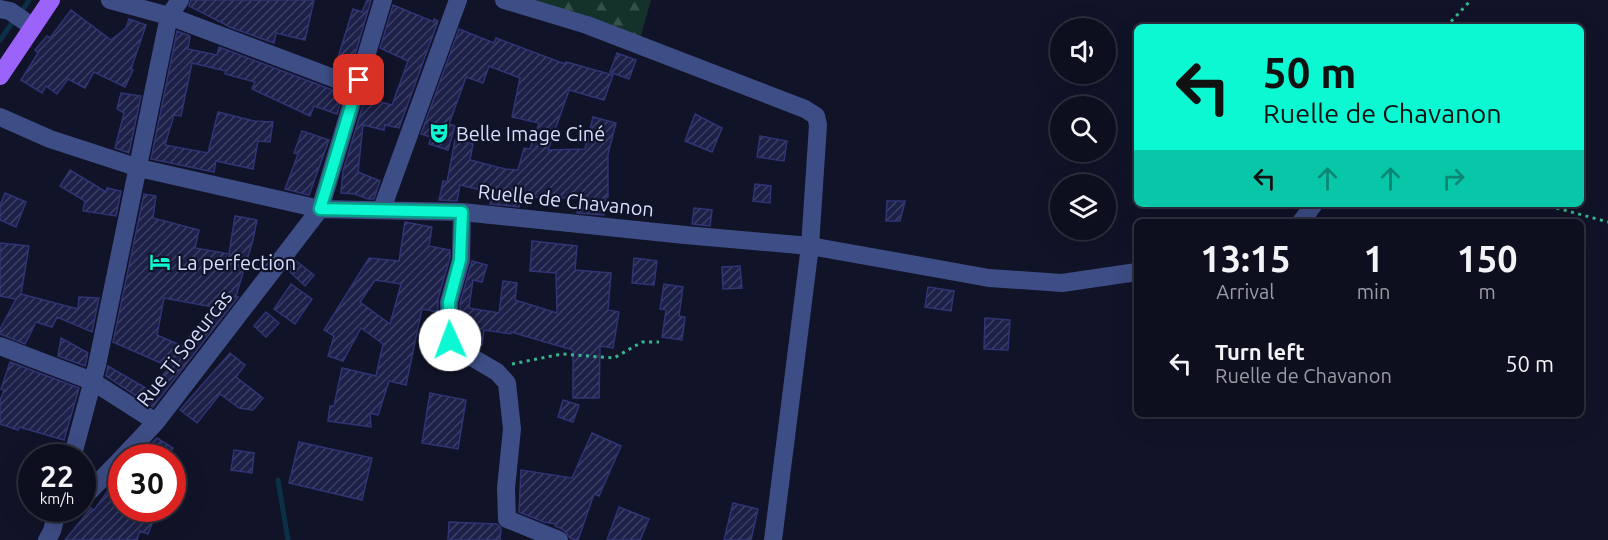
<!DOCTYPE html>
<html lang="en">
<head>
<meta charset="utf-8">
<style>
	body { margin:0; font-family:Ubuntu,sans-serif; background:#1b1c2b; color:#f1f3f6; height:100vh; display:flex; flex-direction:column; font-size:22px; white-space:nowrap }
	* { box-sizing:border-box; margin:0 }
	p { font-size:20px; color:#9a9ca4 }
	.icon { flex:none; width:33px; height:33px; fill:none; stroke:currentColor; stroke-width:2; stroke-linecap:round; stroke-linejoin:round }
	.map { position:relative; flex:1; overflow:hidden }
	.panel { position:absolute; left:1134px; top:219px; width:450px; height:198px; display:flex; flex-direction:column; background:#0d0e1e; border-radius:9px; box-shadow:0 6px 24px #0002,0 0 0 2px #2d2e3c }
	.panel>* { flex:none }
	.banner { position:absolute; left:1134px; top:24px; width:450px; height:183px; border-radius:9px; box-shadow:0 6px 24px #0002,0 0 0 2px #2d2e3c; background:#0bf8d3; color:#111; overflow:hidden }
	.tools { position:absolute; left:1050px; top:18px; display:grid; gap:12px }
	.tools a { display:grid; place-items:center; width:66px; height:66px; border-radius:50%; background:#0d0e1e; box-shadow:0 6px 24px #0002,0 0 0 2px #2d2e3c; font-size:30px }
	.speed { position:absolute; left:18px; top:444px; display:flex; gap:12px; font-size:30px; font-weight:700; text-align:center }
	.speed>* { display:grid; place-content:center; width:78px; height:78px; border-radius:50%; background:#0d0e1e; box-shadow:0 6px 24px #0002,0 0 0 2px #2d2e3c; line-height:1 }
	.speed small { font-size:15px; font-weight:400 }
	.speed .limit { border:9px solid #d22; background:#fff; color:#111 }
	.pin { position:absolute; display:grid; place-items:center; width:51px; height:51px; color:#fff; margin:-26px; border-radius:12px; box-shadow:0 3px 9px #0006 }
	.me { position:absolute; width:66px; margin:-33px; rotate:358deg; stroke-linejoin:round; filter:drop-shadow(0 0 4px #0008) }
	.turn { display:flex; align-items:center; gap:21px; height:126px; padding:0 30px; font-size:27px }
	.turn .icon { width:78px; height:78px; stroke-width:2.5 }
	.turn b { display:block; font-size:42px; line-height:51px }
	.lanes { display:flex; align-items:center; height:57px; padding:0 30px; background:#0003; justify-content:center; gap:30px; direction:ltr }
	.lanes .off { opacity:.35 }
	.eta { display:flex; justify-content:space-evenly; align-items:center; height:102px; text-align:center }
	.eta b { font-size:36px; font-weight:700; line-height:42px }
	ul { padding:0; list-style:none }
	li { display:flex; align-items:center; gap:18px; height:84px; padding:0 30px }
	li div { flex:1 }
	li b { display:block; font-size:22px }
	li em { font-style:normal }
	.map>svg:first-child { display:block }
	.forest { fill:url(#forest-firs) }
	.lines { fill:none; stroke-linecap:round; stroke-linejoin:round }
	.stream { stroke:#0c3045; stroke-width:5 }
	.building { fill:url(#building-hatch); stroke:#303474; stroke-width:1.5; fill-rule:evenodd }
	.path { stroke:#34b78d; stroke-width:3; stroke-dasharray:3 4.5; stroke-linecap:butt }
	.minor { stroke:#3d4d85; stroke-width:18 }
	.major { stroke:#9b63fa; stroke-width:18 }
	.route-casing { stroke:#07a189; stroke-width:15 }
	.route { stroke:#0bf8d3; stroke-width:10 }
	.labels { text-anchor:middle; dominant-baseline:central; stroke-width:4.5; stroke-linejoin:round; paint-order:stroke }
	.poi-label { font-size:20px; fill:#d9defe; stroke:#111328; text-anchor:start }
	.street-label { font-size:20px; fill:#d9defe; stroke:#111328 }
</style>
</head>
<body>
<div class="map">
<svg width="1608" height="540" viewBox="0 0 1608 540">
	<defs>
		<pattern id="forest-firs" width="22" height="20" patternUnits="userSpaceOnUse" patternTransform="scale(1.5)"><rect width="22" height="20" fill="#143229"/><path d="M5 1l3.5 6h-7zM16 11l3.5 6h-7z" fill="#364f49"/></pattern>
		<pattern id="building-hatch" width="6" height="6" patternUnits="userSpaceOnUse" patternTransform="scale(1.5)"><rect width="6" height="6" fill="#1d2048"/><path d="M-1 1l2-2M0 6l6-6M5 7l2-2" fill="none" stroke="#3d4063"/></pattern>
	</defs>
	<rect width="100%" height="100%" fill="#111328"/>
	<path class="forest" d="M535,0H651L639,42Z"/>
	<g class="lines">
		<path class="stream" d="M24,8L29,0
			M0,40L12,23
			M278,480L288,540"/>
	</g>
	<path class="building" d="M191,0H314L305,40L276,33L274,43L232,28L189,6Z
		M367,0H371L350,72L335,67L353,9L362,12Z
		M393,5L434,22V19L438,21L399,128L385,125L384,130L363,125L358,172L380,181L374,199H368L355,194L341,193L343,171L365,98L392,105L408,61L380,48Z
		M71,10L111,40L126,28L129,19L146,25L131,69L133,70L125,87L94,72L85,88L68,79L57,94L46,86L42,93L21,80L38,53L35,50L47,36L50,38Z
		M459,29L494,43L496,38L565,64L566,62L613,75L604,100L569,90L548,150L585,149L593,117L616,123L608,154V197H606L604,215L577,213L579,198L521,197L519,207L490,204L493,193L460,185L457,201L439,200L443,181L447,182L455,140L473,144L470,160L505,169L518,170L524,148L530,149L539,123L512,117L520,78L489,66L483,83L466,77L449,124L455,126L448,150L429,144L431,137L421,134Z
		M177,31L190,36L188,49L217,55L219,47L343,94L337,114L314,106L310,116L252,89L255,82L225,74L226,71L192,63L181,116L174,115L165,145L208,153L218,112L254,121L273,122L270,142L258,141L253,169L216,161L214,172L151,159Z
		M617,53L636,60L629,79L610,72Z
		M121,93L141,96L129,153L115,148L124,113L117,109Z
		M695,114L722,128L712,152L685,141Z
		M302,131L329,140L309,195L285,189L298,154L294,153Z
		M760,136L787,141L784,161L757,157Z
		M70,170L106,192L107,188L121,191L116,216L83,211L85,201L60,186Z
		M755,184L771,186L770,203L753,201Z
		M5,193L26,202L16,227L0,220V205Z
		M144,194L156,196L153,218L199,230L195,248L229,254L235,216L257,220L253,240L236,296L238,297L153,407L106,376L108,366L149,390L170,367L113,342ZM164,298L213,307L182,346L157,335Z
		M887,201H905L900,221H886Z
		M694,208L712,210L710,226L692,224Z
		M405,222L432,227L429,246L450,250V258L438,299V312L422,309L406,385L389,381L378,415L370,413L371,427L328,421L330,406H334L342,368L376,376L383,344L361,328L343,361L328,356L334,336L324,330L369,258L399,261ZM375,280L401,284L390,324L360,302Z
		M532,241L577,246L575,270L611,273L608,310L619,312L613,348L600,346L599,398H573V350L511,332V334L484,330L482,345L469,342L461,335L460,303L472,261L487,265L482,282L473,280L469,308L499,313L503,281L517,283L515,300L557,313L556,273L530,271Z
		M0,243L29,246L21,294L78,309L79,297L99,298L92,332L57,317L52,327L36,322L25,344L0,334V329L16,299L0,296Z
		M634,258L657,261L654,285L632,283Z
		M295,260L314,275L305,286L288,270Z
		M740,266L742,288L723,289L722,267Z
		M291,284L312,299L295,324L274,309Z
		M664,284L683,287L679,316L685,317L682,340L662,337L666,310L660,309Z
		M928,287L954,291L951,311L925,307Z
		M266,312L279,323L266,337L254,326Z
		M985,318L1010,320L1008,350L984,349Z
		M61,338L88,353L85,366L58,356Z
		M230,353L245,365L236,377L263,398L253,410L239,408L220,394L197,423L180,410Z
		M10,362L79,388L64,440L19,427L18,430L0,424V401L4,390L1,389Z
		M430,393L466,400L458,449L422,443Z
		M563,400L579,405L573,422L558,417Z
		M592,433L621,446L599,496L594,494L578,540H576L570,538L564,530L555,526L556,524L544,522L519,512L521,470L572,478Z
		M157,438L173,448L167,458H154L144,451Z
		M299,442L372,458L362,500L289,483Z
		M234,450L254,453L252,473L231,470Z
		M112,485L122,492V508H158L148,534L140,531L137,540H65L91,508L94,510Z
		M733,503L758,509L751,540H724Z
		M619,507L649,519L640,540H607Z
		M449,522L497,524L501,528L500,540H448Z"/>
	<g class="lines">
		<path class="path" d="M1446,27L1471,0
			M1542,204L1608,222
			M512,364L562,354L614,358L642,342H659"/>
		<path class="minor" d="M110,0L169,16L357,87
			M504,0L587,25L805,109L816,116L818,125L810,246L773,540
			M0,9L10,11L33,27
			M0,117L50,139L139,168L320,209L462,212L685,235L810,246L989,278L1062,283L1137,272
			M382,209L458,0
			M462,212L461,260L449,302L450,340L463,352L497,372L507,383L512,429L506,488L507,519L559,540
			M1301,222L1314,204
			M0,346L92,381L156,422
			M72,458L97,365L169,16L180,0
			M122,458L156,422L320,209L383,0
			M82,499L122,458
			M47,540L52,531L58,508"/>
		<path class="major" d="M0,76L51,0"/>
	</g>
	<g class="lines">
		<g class="route-casing">
			<path id="route" d="M359,80L320,209L462,212L460,260L449,302L450,340"/>
		</g>
		<use href="#route" class="route"/>
	</g>
	<defs>
		<g id="theatre-bare" transform="scale(1.62)"><path d="M-5-5.5Q0-4 5-5.5V0Q5 5 0 6Q-5 5-5 0ZM-3.3-2.5H-1v1.5H-3.3ZM1-2.5H3.3v1.5H1ZM-2.8 1Q0 5.5 2.8 1Z" fill="#0bf8d3" stroke="#111328" stroke-width="2.5" paint-order="stroke"/></g>
		<g id="hotel-bare" transform="scale(1.62)"><path d="M-6-4.5h1.5V1H6V5H4.5V3h-9V5H-6ZM-4 0a1.8 1.8 0 1 1 3.6 0ZM.5 0V-2.5h3Q6-2.5 6 0Z" fill="#0bf8d3" stroke="#111328" stroke-width="2.5" paint-order="stroke"/></g>
	</defs>
	<g fill-rule="evenodd">
		<use href="#theatre-bare" x="439" y="133"/>
		<use href="#hotel-bare" x="160" y="262"/>
	</g>
	<g class="labels">
		<g class="poi-label">
			<text x="456" y="133">Belle Image Ciné</text>
			<text x="177" y="262">La perfection</text>
		</g>
		<g class="street-label">
			<text transform="translate(566 200) rotate(6)">Ruelle de Chavanon</text>
			<text transform="translate(184 348) rotate(-52)">Rue Ti Soeurcas</text>
		</g>
	</g>
</svg>
<div class="tools">
<a><svg class="icon" aria-label="sound" viewBox="0 0 24 24"><path d="M4 9h4l5-4v14l-5-4H4zM17 9q2 3 0 6"/></svg></a>
<a><svg class="icon" aria-label="search" viewBox="0 0 24 24"><circle cx="10" cy="10" r="6"/><path d="M15 15l6 6"/></svg></a>
<a><svg class="icon" aria-label="layers" viewBox="0 0 24 24"><path d="M12 4l9 5-9 5-9-5zM3 14l9 5 9-5"/></svg></a>
</div>
<div class="speed"><div>22<small>km/h</small></div><div class="limit">30</div></div>
<div class="pin" style="left:359px;top:80px;background:#d93025"><svg class="icon" aria-label="arrive" viewBox="0 0 24 24"><path d="M6 21V4h12l-3 4 3 4H6"/></svg></div>
<svg class="me" style="left:450px;top:340px" viewBox="-20 -20 40 40"><circle r="19" fill="#fff"/><path d="M0-13L10 11 0 6-10 11z" fill="#0bf8d3"/></svg>
<div class="banner">
<div class="turn"><svg class="icon" aria-label="left" viewBox="0 0 24 24"><path d="M17 20v-9H6M10 6l-5 5 5 5"/></svg><div><b>50 m</b>Ruelle de Chavanon</div></div>
<div class="lanes"><svg class="icon" aria-label="left" viewBox="0 0 24 24"><path d="M17 20v-9H6M10 6l-5 5 5 5"/></svg><svg class="icon off" aria-label="ahead" viewBox="0 0 24 24"><path d="M12 20V5M6 11l6-6 6 6"/></svg><svg class="icon off" aria-label="ahead" viewBox="0 0 24 24"><path d="M12 20V5M6 11l6-6 6 6"/></svg><svg class="icon off" aria-label="right" viewBox="0 0 24 24"><path d="M7 20v-9h11M14 6l5 5-5 5"/></svg></div>
</div>
<section class="panel">
<div class="eta">
<div><b>13:15</b><p>Arrival</p></div>
<div><b>1</b><p>min</p></div>
<div><b>150</b><p>m</p></div>
</div>
<ul>
<li><svg class="icon" aria-label="left" viewBox="0 0 24 24"><path d="M17 20v-9H6M10 6l-5 5 5 5"/></svg><div><b>Turn left</b><p>Ruelle de Chavanon</p></div><em>50 m</em></li>
</ul>
</section>
</div>
</body>
</html>
